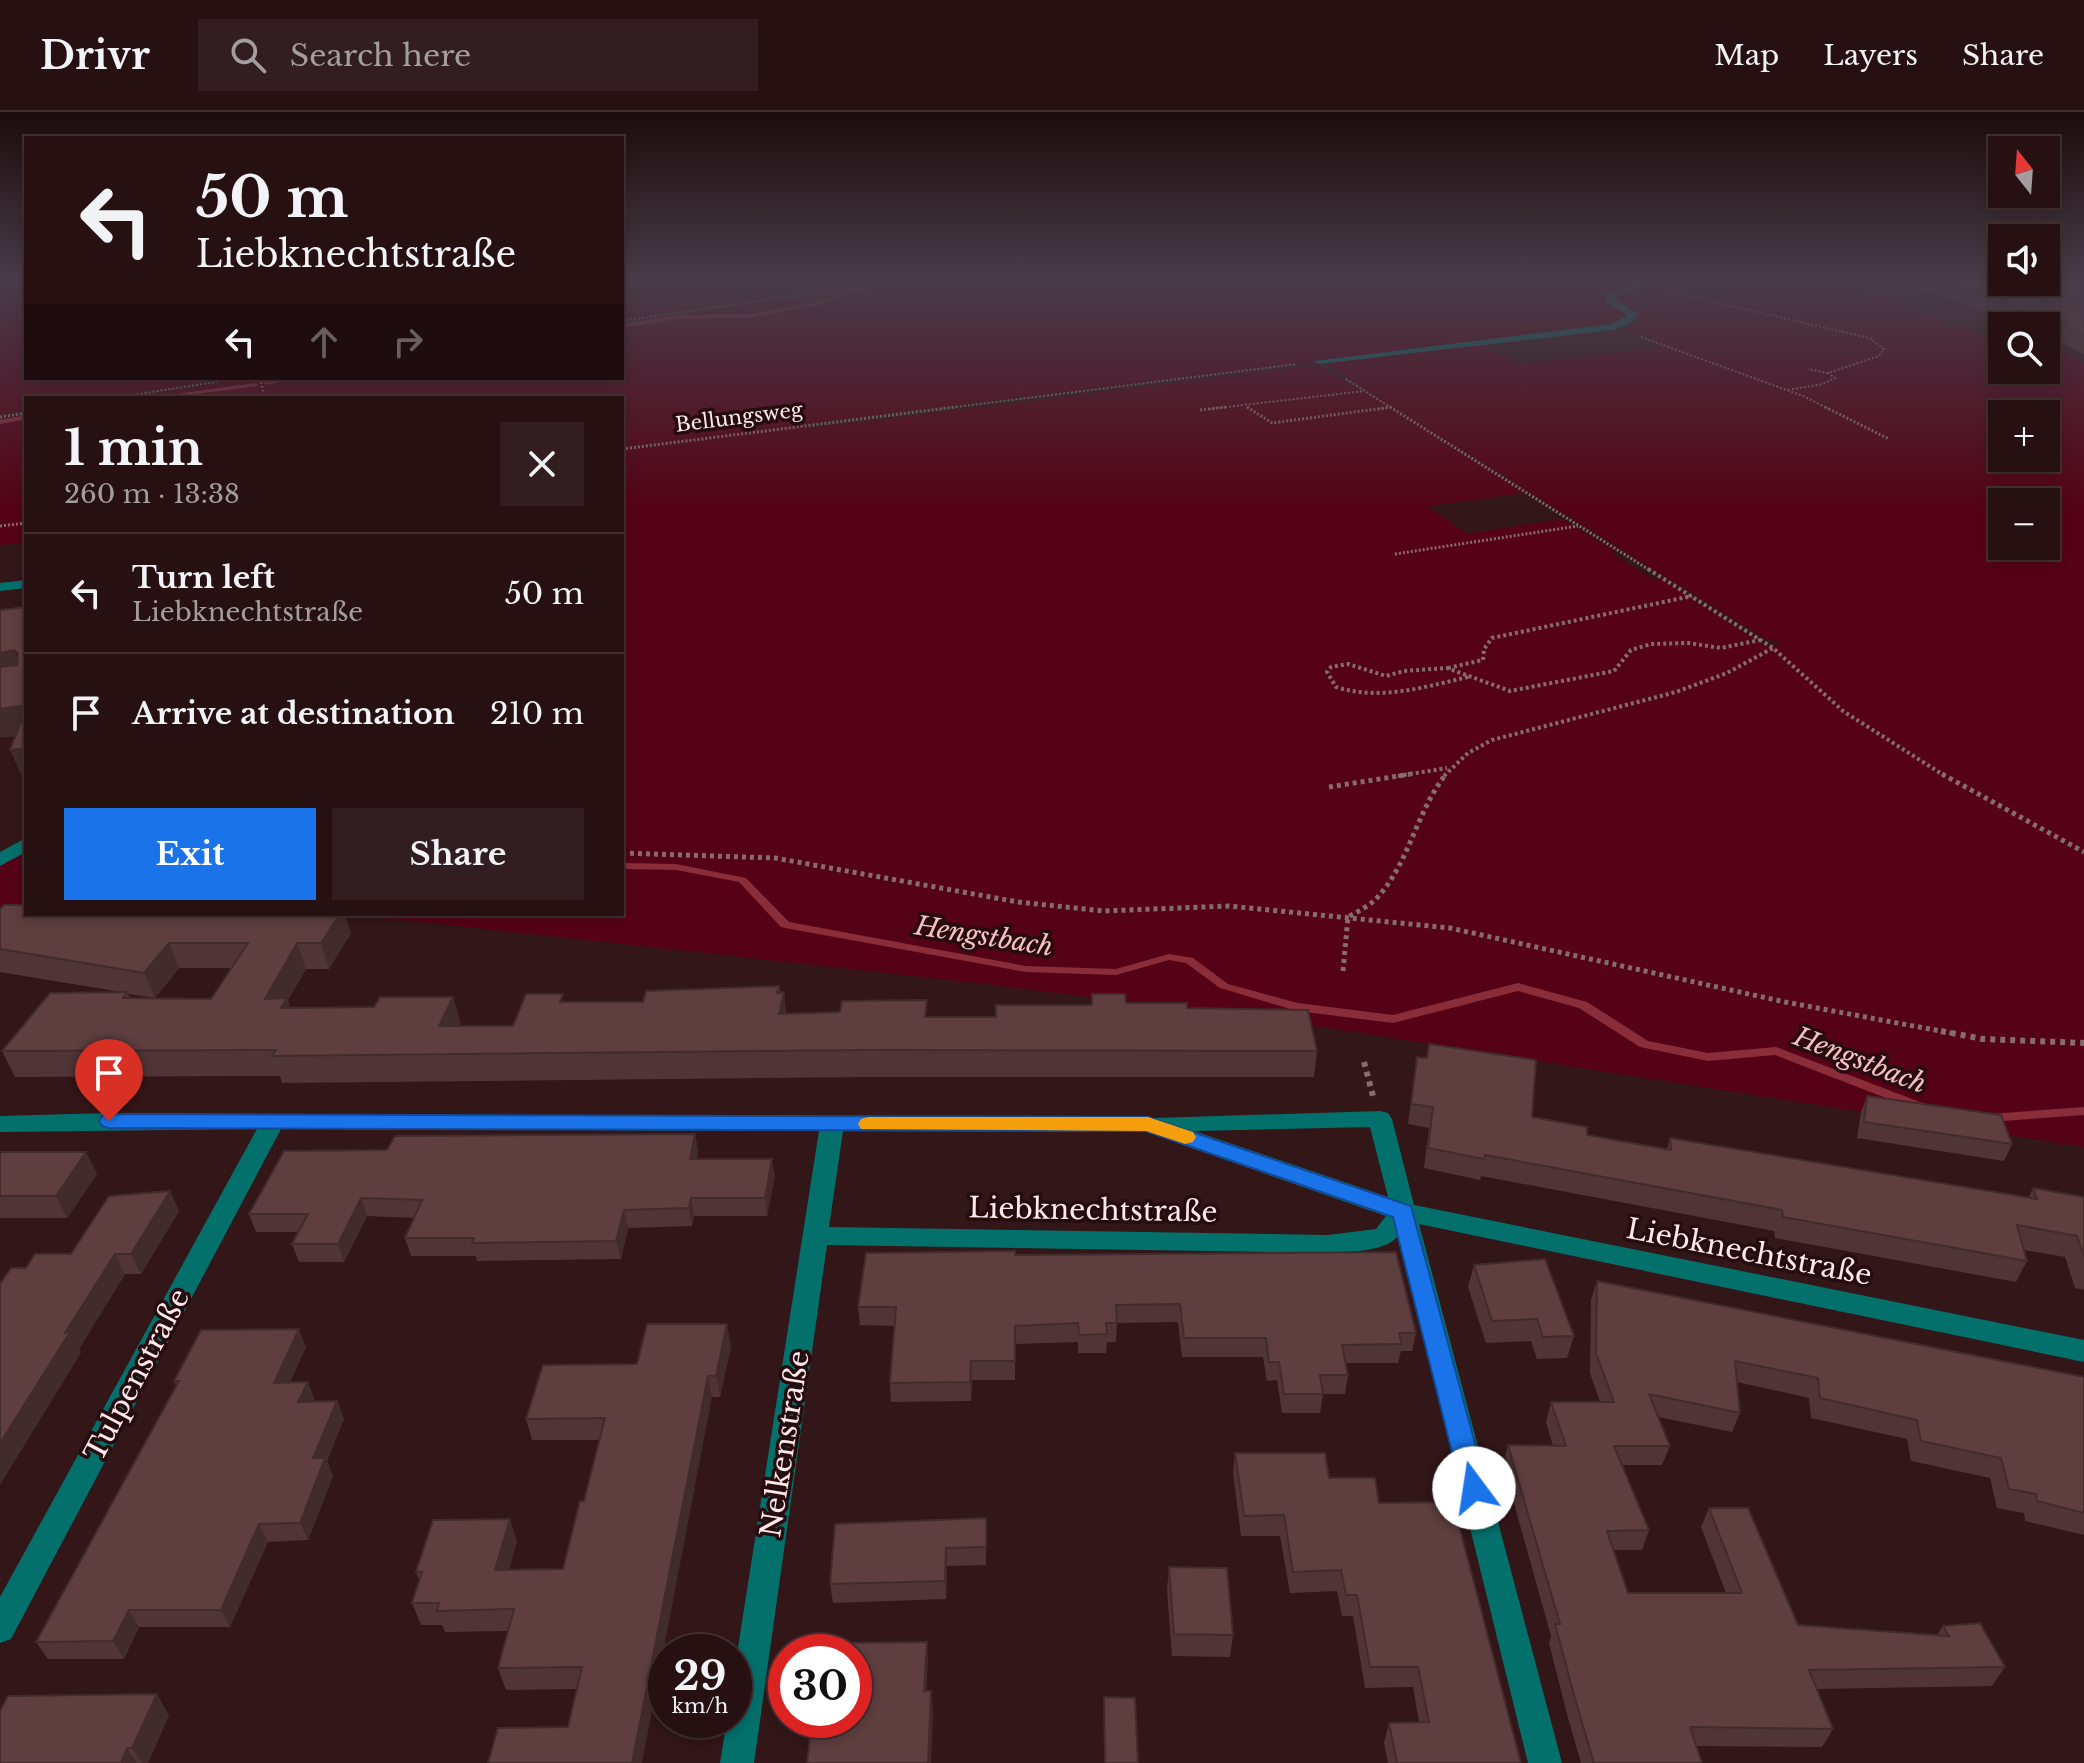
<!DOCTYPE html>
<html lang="en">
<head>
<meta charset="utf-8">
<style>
	body { margin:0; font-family:"Libre Baskerville",serif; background:#321e20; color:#f1f3f6; height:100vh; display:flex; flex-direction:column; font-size:30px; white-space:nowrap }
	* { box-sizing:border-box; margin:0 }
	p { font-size:26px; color:#a49d9f }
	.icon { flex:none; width:44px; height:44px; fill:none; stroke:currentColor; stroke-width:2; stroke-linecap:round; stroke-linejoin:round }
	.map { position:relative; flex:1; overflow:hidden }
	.drawer { position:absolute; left:24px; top:284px; width:600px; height:520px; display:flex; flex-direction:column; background:#261012; border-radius:0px; box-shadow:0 4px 12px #0003,0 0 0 2px #423032 }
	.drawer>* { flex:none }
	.hud { position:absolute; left:24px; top:24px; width:600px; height:244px; border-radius:0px; box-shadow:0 4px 12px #0003,0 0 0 2px #423032; background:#261012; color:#f1f3f6; overflow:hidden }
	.needle { width:52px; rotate:343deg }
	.fabs { position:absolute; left:1988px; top:24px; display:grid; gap:16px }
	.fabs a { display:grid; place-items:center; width:72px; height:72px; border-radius:0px; background:#261012; box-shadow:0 4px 12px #0003,0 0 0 2px #423032; font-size:40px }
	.speed { position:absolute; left:648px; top:1522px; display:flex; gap:16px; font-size:40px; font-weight:700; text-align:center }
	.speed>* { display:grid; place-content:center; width:104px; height:104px; border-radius:50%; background:#261012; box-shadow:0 4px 12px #0003,0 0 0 2px #423032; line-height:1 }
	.speed small { font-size:20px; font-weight:400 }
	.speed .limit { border:12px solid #d22; background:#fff; color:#111 }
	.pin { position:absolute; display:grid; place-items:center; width:68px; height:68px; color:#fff; margin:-82px -34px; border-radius:50% 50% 50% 0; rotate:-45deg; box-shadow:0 0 8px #0007 }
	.pin .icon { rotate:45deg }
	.me { position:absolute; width:88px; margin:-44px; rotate:346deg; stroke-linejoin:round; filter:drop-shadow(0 0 6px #0008) }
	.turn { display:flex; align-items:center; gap:28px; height:168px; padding:0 40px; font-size:36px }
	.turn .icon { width:104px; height:104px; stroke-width:2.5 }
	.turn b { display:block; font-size:56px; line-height:68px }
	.lanes { display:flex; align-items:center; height:76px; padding:0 40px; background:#0003; justify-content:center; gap:40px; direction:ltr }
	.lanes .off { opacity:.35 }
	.round { display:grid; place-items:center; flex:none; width:84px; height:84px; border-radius:0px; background:#321e20 }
	.summary { display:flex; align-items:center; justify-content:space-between; height:136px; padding:0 40px }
	h1 { font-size:48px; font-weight:800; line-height:60px }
	.action { display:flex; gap:16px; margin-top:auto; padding:16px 40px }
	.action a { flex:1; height:92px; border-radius:0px; background:#1a73e8; color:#fff; font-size:32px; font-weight:800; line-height:92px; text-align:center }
	.action a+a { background:#321e20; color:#f1f3f6 }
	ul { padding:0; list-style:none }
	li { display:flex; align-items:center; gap:24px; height:120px; padding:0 40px; border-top:2px solid #423032 }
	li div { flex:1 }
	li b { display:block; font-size:30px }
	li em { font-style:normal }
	header { display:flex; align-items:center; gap:48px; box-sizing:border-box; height:112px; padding:0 40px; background:#261012; border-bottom:2px solid #423032 }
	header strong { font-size:38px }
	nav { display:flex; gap:44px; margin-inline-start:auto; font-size:28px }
	.search { width:560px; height:72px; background:#321e20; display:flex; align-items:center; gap:20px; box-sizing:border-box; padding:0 28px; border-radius:0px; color:#a49d9f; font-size:30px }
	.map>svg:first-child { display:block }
	.green { fill:#550216; fill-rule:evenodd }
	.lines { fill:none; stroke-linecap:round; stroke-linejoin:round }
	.stream { fill:#8a2d39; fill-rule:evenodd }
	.path-far4 { stroke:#856c6e; stroke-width:2; stroke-dasharray:2 2; stroke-linecap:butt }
	.path-far3 { stroke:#856c6e; stroke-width:3; stroke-dasharray:2 2; stroke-linecap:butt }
	.path-far2 { stroke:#856c6e; stroke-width:4; stroke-dasharray:3 3; stroke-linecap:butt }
	.path-far1 { stroke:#856c6e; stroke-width:5; stroke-dasharray:4 4; stroke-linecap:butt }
	.path { stroke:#856c6e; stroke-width:6; stroke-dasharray:5 5; stroke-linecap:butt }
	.service { fill:#03706c; fill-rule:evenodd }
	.minor { fill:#03706c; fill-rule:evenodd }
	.wall { fill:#513536; fill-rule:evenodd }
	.shaded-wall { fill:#422b2c }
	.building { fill:#5e3e3f; stroke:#422b2c; stroke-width:2 }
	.route { fill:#1a73e8; stroke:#114b97; stroke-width:2 }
	.slow { fill:#f59e0b }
	.labels { text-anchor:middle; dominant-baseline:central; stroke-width:7; stroke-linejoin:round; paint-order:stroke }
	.far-street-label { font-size:20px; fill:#fde9e9; stroke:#270c0f }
	.water-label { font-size:26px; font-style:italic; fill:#f6c0c2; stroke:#270c0f }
	.near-street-label { font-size:28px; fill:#fde9e9; stroke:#270c0f }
</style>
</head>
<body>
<header>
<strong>Drivr</strong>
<div class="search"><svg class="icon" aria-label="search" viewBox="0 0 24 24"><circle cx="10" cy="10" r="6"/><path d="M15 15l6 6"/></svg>Search here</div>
<nav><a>Map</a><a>Layers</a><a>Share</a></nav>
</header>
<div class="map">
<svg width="2084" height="1651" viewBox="0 0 2084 1651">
	<rect width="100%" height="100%" fill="#321618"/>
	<path class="green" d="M0,167H26V266H231L103,286H26V299L0,303Z
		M622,167H898L622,208Z
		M919,167H1649L1606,182L1602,186L1620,200L1622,207L1610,213L806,312L809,316L1318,253L1386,291L1325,251L1482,233L1519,252L1665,235L1625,217L1641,208L1633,198L1615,188L1618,182L1643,174L1736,194L1646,173L1661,167H1837L2002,232V258H2046V239L2065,240L2084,251V1035L1302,912L977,871L376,805L163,802H622V286H119L248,266H622V211ZM2002,302H2046V346H2002ZM1419,311L1765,527L1786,532L1765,534L1662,466L1653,467L1611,441L1617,440L1562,407L1467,422L1428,394L1525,381ZM2002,390H2046V434H2002Z
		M26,302V430L0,433V306Z
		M26,738V802L0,810V753Z"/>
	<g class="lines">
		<path class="stream" d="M925,167H935L855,179L821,192L750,206L678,207L622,216V212L678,203L750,202L818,190L854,177Z
			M26,181V183L9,184L7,183Z
			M286,266H300L266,273L263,271Z
			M255,271L258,273L257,274L165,286H148Z
			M26,303V307L0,312V308Z
			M622,751L676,752L746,766L789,810L1026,854L1116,857L1169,842L1193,846L1228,872L1298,891L1393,903L1518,871L1587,890L1648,929L1708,941L1776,935L1925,992L1927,995L1925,998H1917L1775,943L1708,949L1640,935L1579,896L1518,879L1393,911L1297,899L1220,876L1186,851L1169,848L1116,863L1026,860L785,816L781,815L739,770L676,758L622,757Z
			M2084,995V1003L1989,1010L1985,1009L1983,1006L1985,1003L1989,1002Z"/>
		<path class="path-far4" d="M1728,167L1748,170
			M1671,180L1869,226L1884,237L1879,244L1828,261L1808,257
			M622,209L908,167
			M1641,225L1803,284L1829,297
			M260,266L265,286
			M1346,267L1393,297
			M1788,278L1823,272L1835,266L1828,261
			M113,286L241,266
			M1247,295L1250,297
			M940,297L1297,252
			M1209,297L1364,279
			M1378,297L1392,295"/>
		<path class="path-far3" d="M1247,295L1272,311L1392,295
			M1390,295L1651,459
			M1825,295L1889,327
			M1200,298L1227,295
			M0,305L26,301
			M622,337L956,295
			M0,414L26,411
			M1395,442L1578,414"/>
		<path class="path-far2" d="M1648,457L1773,536L1843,599L1945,664
			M1448,556L1483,548L1484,537L1492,526L1692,484
			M1468,565C1424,575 1381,589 1336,575L1327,560L1331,555L1348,552L1386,564L1404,559L1447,556L1510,579L1614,559L1631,538L1651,532L1688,531L1721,536L1760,528
			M1398,664L1447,656
			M1444,664L1468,641L1492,628L1676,580L1727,561L1773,536"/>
		<path class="path-far1" d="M1942,662L2084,740
			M1329,675L1411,662
			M622,741L775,746L1018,790L1104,799L1229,794L1450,816L1785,890L1951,921
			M1343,859L1348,805C1357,800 1367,795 1375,788C1409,753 1416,700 1446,662"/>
		<path class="path" d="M1941,919L1983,927L2084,931
			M1364,950L1373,984"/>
		<path class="service" d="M1650,167H1661L1614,186L1638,202L1632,210L1613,218L1319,252L1314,249L1611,212L1628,203L1607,191L1606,183Z
			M26,468V476L0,479V471Z
			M26,726V740L0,754V740Z"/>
		<path class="minor" d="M1380,999L1388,1001L1392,1007L1414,1093L2084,1228V1250L1419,1112L1562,1651H1528L1398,1124C1384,1141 1348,1139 1328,1141L827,1133L754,1651H720L727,1608H734V1561L819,1019L281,1017L11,1527L0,1531V1485L257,1017L0,1020V1004L109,1001L1154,1006ZM1370,1015L1388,1085L1194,1019ZM843,1019L1146,1020L1386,1104L1376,1117L1328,1123L829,1115Z"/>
	</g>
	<path class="wall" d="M1891,167H2002V170H2046L2084,167V243L2060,229L2056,214L2046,216V214H2018L1980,198Z
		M0,797L351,821L329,857H306L288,888L290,896L374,895L453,885L460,910L458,914H513L565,890H643L779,874L786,902L928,905H996L1091,893L1092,882L1126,891L1187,896L1317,939L1314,965H869L282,971L280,964L15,965L2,939L121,880L0,860ZM179,856H231L211,887L130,886L128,882L155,886Z
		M1429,932L1532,1005L1587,1023L1667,1037L1670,1026L2028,1086L2033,1076L2084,1085V1178L2075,1176L2065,1145L2024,1138L2027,1149L2016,1170L1775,1126L1774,1119L1481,1064L1480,1068L1424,1056L1429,1016L1408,1012L1417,945L1426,946Z
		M1867,984L2012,1032L2004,1049L1857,1026L1861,1000Z
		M695,1022L698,1039L697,1047L775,1065L767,1104H694L692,1114L628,1116L621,1147L477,1149L476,1144H411L405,1126L414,1106L367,1104L344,1150H299L292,1132L298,1120H256L249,1102L387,1038Z
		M0,1040H86L97,1062L67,1106H0Z
		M170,1079L179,1099L141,1162H125L79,1237L81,1241L26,1156L71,1142Z
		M1015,1143L1416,1221L1412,1239H1401L1398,1251H1346L1348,1263L1345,1282H1323L1320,1301H1282L1277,1268L1267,1269L1263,1245H1182L1178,1210L1117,1211L1116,1230H1107L1106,1241H1078V1230L1015,1232V1268H972L971,1289L891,1290L890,1271L895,1214L860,1213L858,1195Z
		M1474,1153L1574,1224L1567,1246L1537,1247L1531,1229L1486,1231L1468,1175Z
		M1597,1169L2084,1265V1423L2025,1409L2024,1401L1997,1396L1990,1366L1911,1349L1907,1327L1811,1306L1809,1286L1737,1270L1740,1301L1732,1320L1658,1305L1670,1334L1662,1353H1622L1649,1418L1642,1438H1613L1628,1481H1726L1701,1415L1709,1396L1798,1513L1937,1523L1943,1514L2005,1555L1992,1574L1817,1577L1833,1617L1822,1635L1696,1634L1702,1651H1581L1568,1606L1549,1531L1551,1524L1503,1352L1508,1333L1553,1334L1546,1310L1551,1290H1600L1590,1261L1591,1188Z
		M731,1234L720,1285H712L568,1615L577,1577L506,1578L498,1556L508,1519L445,1520L442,1513H421L412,1491L419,1468L416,1460L517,1429L509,1458L563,1457L584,1389L599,1328H532L526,1307L637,1252Z
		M306,1235L290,1270L315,1288L314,1290L337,1289L344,1307L327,1349L333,1364L308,1428L268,1430L230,1515H139L124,1547H48L36,1530L176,1273L174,1269Z
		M1235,1341L1329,1366L1379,1391L1521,1651H1388L1384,1631L1389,1611L1419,1610L1413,1575L1365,1576L1353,1504H1342L1337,1479L1290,1481L1280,1424H1241L1233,1361Z
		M986,1406V1453L947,1454L946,1487L833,1491L830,1472Z
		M1169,1455L1233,1523L1230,1545L1172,1544L1167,1478Z
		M169,1603L148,1651H0Z"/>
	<path class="shaded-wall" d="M2062,199L2056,214L2046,216V214H2032L2035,204Z
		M14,538L26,565L0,571V541Z
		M26,593V623L0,626V597Z
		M26,636V666L23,667L10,638Z
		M340,802H345L351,821L329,857L321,831Z
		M169,831L179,856L155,886L144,861Z
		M297,831L306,857L288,888L296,912L265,887Z
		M779,874L781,893L784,880L787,906L783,928L777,881Z
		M453,885L460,910L447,940L439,914Z
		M695,1022L698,1039L693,1065L690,1047Z
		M86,1040L97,1062L67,1106L56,1084Z
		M772,1047L775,1065L767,1104L765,1086Z
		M170,1079L179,1099L141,1162L131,1142Z
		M361,1086L367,1104L344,1150L338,1132Z
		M691,1086L694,1104L692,1114L689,1096Z
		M624,1098L628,1116L621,1147L616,1129Z
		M115,1142L125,1162L79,1237L81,1241L0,1373V1331L65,1221Z
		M727,1212L731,1234L720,1285L716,1264Z
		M299,1217L306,1235L282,1288L274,1271Z
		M971,1249L972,1268L971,1289L970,1270Z
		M708,1264L712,1285L642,1651H632Z
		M308,1270L315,1288L306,1308L298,1290Z
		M337,1289L344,1307L327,1349L333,1364L308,1428L300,1411L313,1346Z
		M510,1407L517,1429L502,1480L495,1458Z
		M259,1412L268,1430L230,1515L221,1498Z
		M946,1436L947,1454L946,1487L945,1469Z
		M129,1498L139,1515L124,1547L113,1529Z
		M927,1530L928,1551L925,1600L924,1579Z
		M931,1579L933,1600L931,1651H928Z
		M157,1582L169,1603L148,1651H142L132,1636Z
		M127,1636L137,1651H121Z"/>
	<path class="building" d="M1936,167H1982L2084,203V224L2066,214L2062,199L2035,204L1985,183Z
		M2046,167H2084V191L2022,170H2046Z
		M26,495V593L0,597V555L17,553L18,541L14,538L0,541V498Z
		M26,597V636L10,638Z
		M4,793H26V802H340L321,831H297L265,887L287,886L281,896L374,895L380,885H453L439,914H513L526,882H563L560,890H643L646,879L779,874L777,881L784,880L779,902L840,900L842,889L927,888L925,905H996V893H1092V882H1125L1126,891H1187V896L1308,898L1317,939L866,938L272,944L276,938L2,939L50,881L128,880L123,886L211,887L248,831H169L144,861L0,837V797Z
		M1429,932L1536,948L1532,1005L1587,1015V1023L1671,1038L1670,1026L2037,1087L2033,1076L2084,1085V1145L2077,1124L2017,1113L2027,1149L1783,1105L1782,1098L1485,1043L1484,1047L1428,1036L1433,995L1411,992L1417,945L1427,946Z
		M1867,984L2001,1003L2012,1032L1864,1010Z
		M695,1022L690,1047H772L765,1086H691L689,1096L624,1098L616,1129L472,1131L474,1126H405L422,1088L361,1086L338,1132H292L308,1102H249L284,1039L387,1038L395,1024Z
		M0,1040H86L56,1084H0Z
		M170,1079L131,1142H115L65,1221L70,1220L0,1331V1172L11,1156H26L35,1142H71L109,1084Z
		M1015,1139V1143L1396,1140L1416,1221H1399L1402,1232L1342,1233L1348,1263H1320L1323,1282H1284L1279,1250H1269L1266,1226H1184L1180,1192L1116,1193L1117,1211H1106L1107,1222L1079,1223L1078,1211L1015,1214V1249H971L970,1270L890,1271L896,1195H858L866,1141Z
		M1545,1147L1574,1224L1543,1225L1537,1207L1492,1209L1474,1153Z
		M1597,1169L2084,1265V1401L2037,1389L2036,1382L2009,1377L2001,1346L1921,1329L1917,1308L1820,1286L1818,1266L1735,1249L1740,1301L1649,1282L1670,1334H1614L1649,1418L1607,1419L1628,1481H1742L1709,1396H1748L1798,1513L1949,1524L1943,1514L1980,1511L2005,1555L1809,1558L1833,1617L1690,1615L1702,1651H1594L1575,1587L1555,1512H1560L1508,1333L1566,1334L1551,1290H1614L1596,1241Z
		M647,1212H727L716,1264H708L632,1651H488L498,1616L568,1615L582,1555L498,1556L514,1497L437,1499L439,1491H412L422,1460H416L433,1408L510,1407L495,1458L563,1457L580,1389H584L605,1306L526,1307L543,1253L637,1252Z
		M299,1217L274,1271L308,1270L298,1290L337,1289L313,1346H325L300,1411L259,1412L221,1498H129L113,1529L36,1530L179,1269H174L201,1218Z
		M1235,1341H1325L1329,1366H1375L1379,1391L1453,1390L1521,1651H1397L1389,1611L1429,1610L1418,1555H1370L1357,1483H1346L1341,1458L1293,1460L1284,1403L1244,1404Z
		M986,1406V1435L946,1436L945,1469L830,1472L835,1412Z
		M1169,1455L1227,1456L1233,1523L1174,1522Z
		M927,1530L924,1579H931L928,1651H807L812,1608H854V1540H826L827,1531Z
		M157,1582L132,1636H127L121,1651H0V1599L8,1584Z
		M1104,1585L1135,1586L1138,1651H1105Z"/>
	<linearGradient id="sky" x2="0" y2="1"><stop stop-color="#1c0c0d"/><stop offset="0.42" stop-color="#493c48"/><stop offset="1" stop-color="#493c48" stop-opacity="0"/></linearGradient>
	<rect width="2084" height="398" fill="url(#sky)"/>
	<path class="route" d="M109,1002L1148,1005L1411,1094L1487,1376L1483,1384L1474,1387L1465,1384L1461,1376L1393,1105L1146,1019L109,1016L102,1014L99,1009L102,1004Z"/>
	<path class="slow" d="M869,1005H1148L1193,1020L1196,1025L1193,1030L1185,1032L1146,1019L861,1017L858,1012L861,1007Z"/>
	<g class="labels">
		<g class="far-street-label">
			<text transform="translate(739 305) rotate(-7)">Bellungsweg</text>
		</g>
		<g class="water-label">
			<text transform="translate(984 824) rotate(9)">Hengstbach</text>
			<text transform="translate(1860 948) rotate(21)">Hengstbach</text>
		</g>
		<g class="near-street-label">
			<text transform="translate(1093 1098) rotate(1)">Liebknechtstraße</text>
			<text transform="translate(1749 1140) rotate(11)">Liebknechtstraße</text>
			<text transform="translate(137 1263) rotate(-62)">Tulpenstraße</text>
			<text transform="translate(785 1332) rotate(-81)">Nelkenstraße</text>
		</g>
	</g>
</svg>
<div class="fabs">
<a><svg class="needle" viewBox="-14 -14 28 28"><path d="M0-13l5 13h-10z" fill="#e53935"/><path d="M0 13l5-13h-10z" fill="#a49d9f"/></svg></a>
<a><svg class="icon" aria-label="sound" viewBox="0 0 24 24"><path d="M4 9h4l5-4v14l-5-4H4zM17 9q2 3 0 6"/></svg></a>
<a><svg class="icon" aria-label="search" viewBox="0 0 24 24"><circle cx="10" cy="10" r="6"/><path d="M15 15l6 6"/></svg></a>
<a>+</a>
<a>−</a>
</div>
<div class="speed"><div>29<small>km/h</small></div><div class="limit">30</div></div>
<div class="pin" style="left:109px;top:1009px;background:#d93025"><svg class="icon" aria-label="arrive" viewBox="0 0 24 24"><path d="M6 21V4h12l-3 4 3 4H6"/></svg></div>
<svg class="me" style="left:1474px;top:1376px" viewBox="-20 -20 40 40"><circle r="19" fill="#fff"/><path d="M0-13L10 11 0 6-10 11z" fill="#1a73e8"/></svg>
<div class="hud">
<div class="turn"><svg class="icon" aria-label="left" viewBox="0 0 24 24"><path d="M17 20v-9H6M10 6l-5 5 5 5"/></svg><div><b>50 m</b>Liebknechtstraße</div></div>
<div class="lanes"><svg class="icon" aria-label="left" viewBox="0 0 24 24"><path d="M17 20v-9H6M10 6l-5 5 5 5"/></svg><svg class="icon off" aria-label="ahead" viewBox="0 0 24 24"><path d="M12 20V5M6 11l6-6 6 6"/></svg><svg class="icon off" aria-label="right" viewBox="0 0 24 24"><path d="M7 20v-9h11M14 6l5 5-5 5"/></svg></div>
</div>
<section class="drawer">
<div class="summary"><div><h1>1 min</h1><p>260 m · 13:38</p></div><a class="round"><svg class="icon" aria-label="close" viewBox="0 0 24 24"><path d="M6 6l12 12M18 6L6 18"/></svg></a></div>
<ul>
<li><svg class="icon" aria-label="left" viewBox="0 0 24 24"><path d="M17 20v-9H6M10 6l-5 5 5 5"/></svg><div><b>Turn left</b><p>Liebknechtstraße</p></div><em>50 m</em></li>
<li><svg class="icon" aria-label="arrive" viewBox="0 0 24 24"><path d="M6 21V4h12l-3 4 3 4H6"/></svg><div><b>Arrive at destination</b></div><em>210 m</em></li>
</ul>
<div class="action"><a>Exit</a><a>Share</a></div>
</section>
</div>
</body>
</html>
